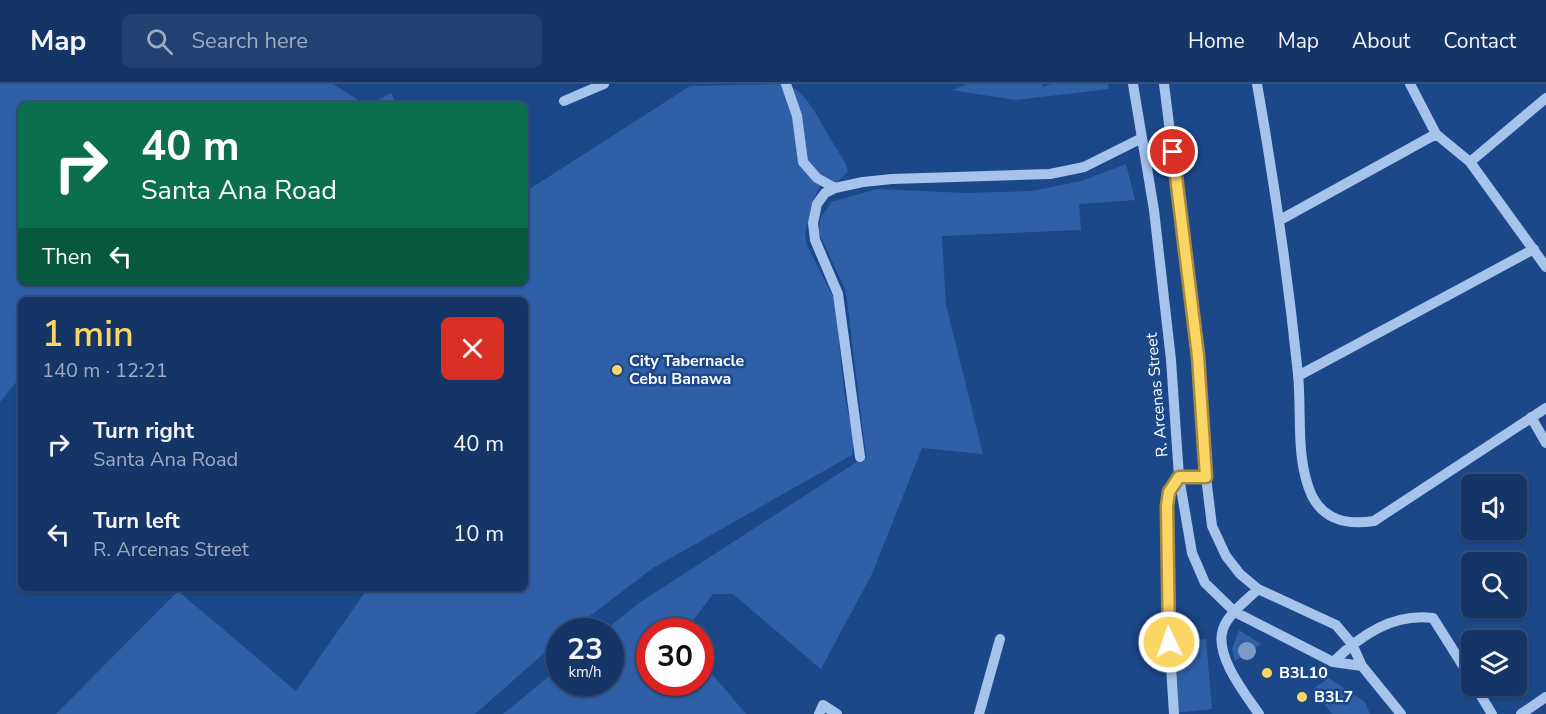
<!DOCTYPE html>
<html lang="en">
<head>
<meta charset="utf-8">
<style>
	body { margin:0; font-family:"Nunito Sans",sans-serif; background:#224070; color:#f1f3f6; height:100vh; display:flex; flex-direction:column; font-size:22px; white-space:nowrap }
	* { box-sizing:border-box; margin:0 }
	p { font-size:20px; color:#9dabc0 }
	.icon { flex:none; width:33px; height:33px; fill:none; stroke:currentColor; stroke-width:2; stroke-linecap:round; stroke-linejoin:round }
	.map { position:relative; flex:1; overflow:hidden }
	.side { position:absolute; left:18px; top:213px; width:510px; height:294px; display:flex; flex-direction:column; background:#153567; border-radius:9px; box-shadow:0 2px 4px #0004,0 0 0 2px #34507b }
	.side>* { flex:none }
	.guide { position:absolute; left:18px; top:18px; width:510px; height:183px; border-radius:9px; box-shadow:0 2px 4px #0004,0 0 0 2px #34507b; background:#0b6e4f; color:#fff; overflow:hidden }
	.controls { position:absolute; left:1461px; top:390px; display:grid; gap:12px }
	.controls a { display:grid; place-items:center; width:66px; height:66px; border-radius:9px; background:#153567; box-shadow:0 2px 4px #0004,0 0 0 2px #34507b; font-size:30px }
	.speed { position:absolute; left:546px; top:534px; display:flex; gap:12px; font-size:30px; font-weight:700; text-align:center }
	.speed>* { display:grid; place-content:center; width:78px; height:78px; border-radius:50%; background:#153567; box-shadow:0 2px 4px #0004,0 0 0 2px #34507b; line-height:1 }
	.speed small { font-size:15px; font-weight:400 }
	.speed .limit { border:9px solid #d22; background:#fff; color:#111 }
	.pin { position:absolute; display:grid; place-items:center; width:51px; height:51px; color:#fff; margin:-26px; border:3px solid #fff; border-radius:50%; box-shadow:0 2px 6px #0007 }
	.me { position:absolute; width:66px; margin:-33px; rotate:357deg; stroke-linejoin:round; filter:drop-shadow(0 0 4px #0008) }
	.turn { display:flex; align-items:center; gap:21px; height:126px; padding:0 24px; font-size:27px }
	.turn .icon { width:78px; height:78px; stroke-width:2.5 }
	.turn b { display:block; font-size:42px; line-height:51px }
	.then { display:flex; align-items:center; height:57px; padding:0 24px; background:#0003; gap:12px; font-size:22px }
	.round { display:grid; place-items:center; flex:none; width:63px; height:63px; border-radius:9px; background:#224070 }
	.headline { display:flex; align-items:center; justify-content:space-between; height:102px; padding:0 24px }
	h1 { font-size:36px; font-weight:600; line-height:45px; color:#fcd664 }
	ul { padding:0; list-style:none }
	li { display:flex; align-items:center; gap:18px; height:90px; padding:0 24px }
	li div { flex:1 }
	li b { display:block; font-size:22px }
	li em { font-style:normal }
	header { display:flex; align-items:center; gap:36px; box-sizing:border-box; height:84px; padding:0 30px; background:#153567; border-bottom:2px solid #34507b }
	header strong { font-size:28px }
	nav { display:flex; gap:33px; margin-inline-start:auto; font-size:21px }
	.search { width:420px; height:54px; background:#224070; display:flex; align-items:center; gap:15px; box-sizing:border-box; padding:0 21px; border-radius:9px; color:#9dabc0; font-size:22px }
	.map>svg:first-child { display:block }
	.green { fill:#2f60a7 }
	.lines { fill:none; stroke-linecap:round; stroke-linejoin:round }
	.minor { stroke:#a6c3ec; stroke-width:10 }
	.tree { fill:#7c9ac7 }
	.route-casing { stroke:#a48b41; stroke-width:15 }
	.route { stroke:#fcd664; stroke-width:10 }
	.poi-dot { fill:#fcd664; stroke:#1c4789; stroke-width:2 }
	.labels { text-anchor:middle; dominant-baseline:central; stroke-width:5; stroke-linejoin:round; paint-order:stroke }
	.poi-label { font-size:16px; font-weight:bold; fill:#fff; stroke:#1c4789; text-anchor:start }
	.street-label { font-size:16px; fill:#fff; stroke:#1c4789 }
</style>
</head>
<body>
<header>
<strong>Map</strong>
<div class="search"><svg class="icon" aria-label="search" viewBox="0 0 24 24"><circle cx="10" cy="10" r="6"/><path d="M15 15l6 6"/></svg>Search here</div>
<nav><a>Home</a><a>Map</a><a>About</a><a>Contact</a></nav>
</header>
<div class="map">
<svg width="1546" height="630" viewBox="0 0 1546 630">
	<rect width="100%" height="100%" fill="#1c4789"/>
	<path class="green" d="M0,0H333L366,21H21V198H525V108L690,2L787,0C810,11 820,39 833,59C839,70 845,75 848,88L834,101L822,98L813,116L805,150L807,161L835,217L844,309L854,355L852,371L653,484L570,547L560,548L559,556L475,630H56L178,507L296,607L368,504H525V216H21V292L0,318Z
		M967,0H1041L1043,3L1051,0H1108L1109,5L1015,16L952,6Z
		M391,9L397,21H368Z
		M1126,80L1135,116L1079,120L1081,146L942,152L946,221L983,370L922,364L872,490L821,585L733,510H713L685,547L650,548V598H700L701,577L746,630H503L559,584L560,598H610V548L604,547L639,519L866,372L846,207L819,149L820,135L831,118L877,105L966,109L1032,107L1081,97Z
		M1239,546L1261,560L1235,577L1232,565Z
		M1206,555L1212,625L1174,629L1169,558Z
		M1329,594L1365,618L1370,630H1332L1313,605Z"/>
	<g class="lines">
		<path class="minor" d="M786,0L797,32L803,78L817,94L835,104
			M1133,0L1154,126L1171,276L1179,393L1192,469L1205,499L1235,528L1333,578L1362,582L1401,630
			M1164,0L1198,272L1206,393L1212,442L1226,472L1240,490L1258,505L1336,541L1352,560L1362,582
			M1257,0C1274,96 1288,193 1298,290C1302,329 1295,375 1312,412C1325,437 1348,441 1374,437L1546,324
			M1410,0L1436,50L1470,78L1546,183
			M564,17L604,0
			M1470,78L1546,14
			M1280,136L1436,50
			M1298,292L1534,165
			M1531,333L1546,359
			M860,373L838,210L815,156L813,139L817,120L825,109L835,104L863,98L892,95L1050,90L1084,83L1142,54
			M1179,393H1206
			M1258,505C1247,516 1228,530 1223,545C1214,571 1245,610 1259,630
			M1333,578C1361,551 1393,529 1433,534L1472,596
			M1475,602L1492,630
			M819,630L823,621L837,630
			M979,630L1000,555
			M1174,630L1166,502L1167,422L1169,408L1179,393
			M1521,630L1546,613"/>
	</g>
	<circle class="tree" cx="1247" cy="567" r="9"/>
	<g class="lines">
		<g class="route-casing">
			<path id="route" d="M1169,558L1167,422L1169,408L1179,393H1206L1198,272L1173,68"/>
		</g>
		<use href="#route" class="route"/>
	</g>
	<g class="poi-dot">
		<circle cx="617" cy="286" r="6"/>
		<circle cx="1267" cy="589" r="6"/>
		<circle cx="1302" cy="613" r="6"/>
	</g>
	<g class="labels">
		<g class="poi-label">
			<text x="629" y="277">City Tabernacle<tspan x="629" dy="18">Cebu Banawa</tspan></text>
			<text x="1279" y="589">B3L10</text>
			<text x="1314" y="613">B3L7</text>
		</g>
		<g class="street-label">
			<text transform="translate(1157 311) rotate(-95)">R. Arcenas Street</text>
		</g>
	</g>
</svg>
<div class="controls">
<a><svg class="icon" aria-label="sound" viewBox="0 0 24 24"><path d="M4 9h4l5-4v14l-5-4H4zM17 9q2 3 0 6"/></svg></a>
<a><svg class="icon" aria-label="search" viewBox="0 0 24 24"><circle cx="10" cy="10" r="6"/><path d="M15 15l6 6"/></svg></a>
<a><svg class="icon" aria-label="layers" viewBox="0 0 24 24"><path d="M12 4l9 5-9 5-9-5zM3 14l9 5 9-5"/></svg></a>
</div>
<div class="speed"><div>23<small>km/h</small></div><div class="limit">30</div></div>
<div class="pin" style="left:1173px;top:68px;background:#d93025"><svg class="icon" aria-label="arrive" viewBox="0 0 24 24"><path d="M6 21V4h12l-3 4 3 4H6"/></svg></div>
<svg class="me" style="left:1169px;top:558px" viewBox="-20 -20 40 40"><circle r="17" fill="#fcd664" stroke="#fff" stroke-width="3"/><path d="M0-11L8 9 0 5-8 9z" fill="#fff"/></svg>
<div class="guide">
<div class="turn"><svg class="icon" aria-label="right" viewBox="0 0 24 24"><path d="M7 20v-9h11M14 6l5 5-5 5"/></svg><div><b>40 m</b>Santa Ana Road</div></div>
<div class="then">Then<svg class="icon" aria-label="left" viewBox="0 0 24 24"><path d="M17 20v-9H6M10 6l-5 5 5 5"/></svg></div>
</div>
<section class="side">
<div class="headline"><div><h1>1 min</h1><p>140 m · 12:21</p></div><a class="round" style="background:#d93025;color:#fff"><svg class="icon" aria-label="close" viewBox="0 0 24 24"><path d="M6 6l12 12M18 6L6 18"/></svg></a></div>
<ul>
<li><svg class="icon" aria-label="right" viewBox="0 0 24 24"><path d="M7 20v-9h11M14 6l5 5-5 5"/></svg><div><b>Turn right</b><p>Santa Ana Road</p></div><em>40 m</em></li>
<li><svg class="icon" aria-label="left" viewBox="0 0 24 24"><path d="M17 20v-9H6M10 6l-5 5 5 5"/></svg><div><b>Turn left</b><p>R. Arcenas Street</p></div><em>10 m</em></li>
</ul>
</section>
</div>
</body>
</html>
